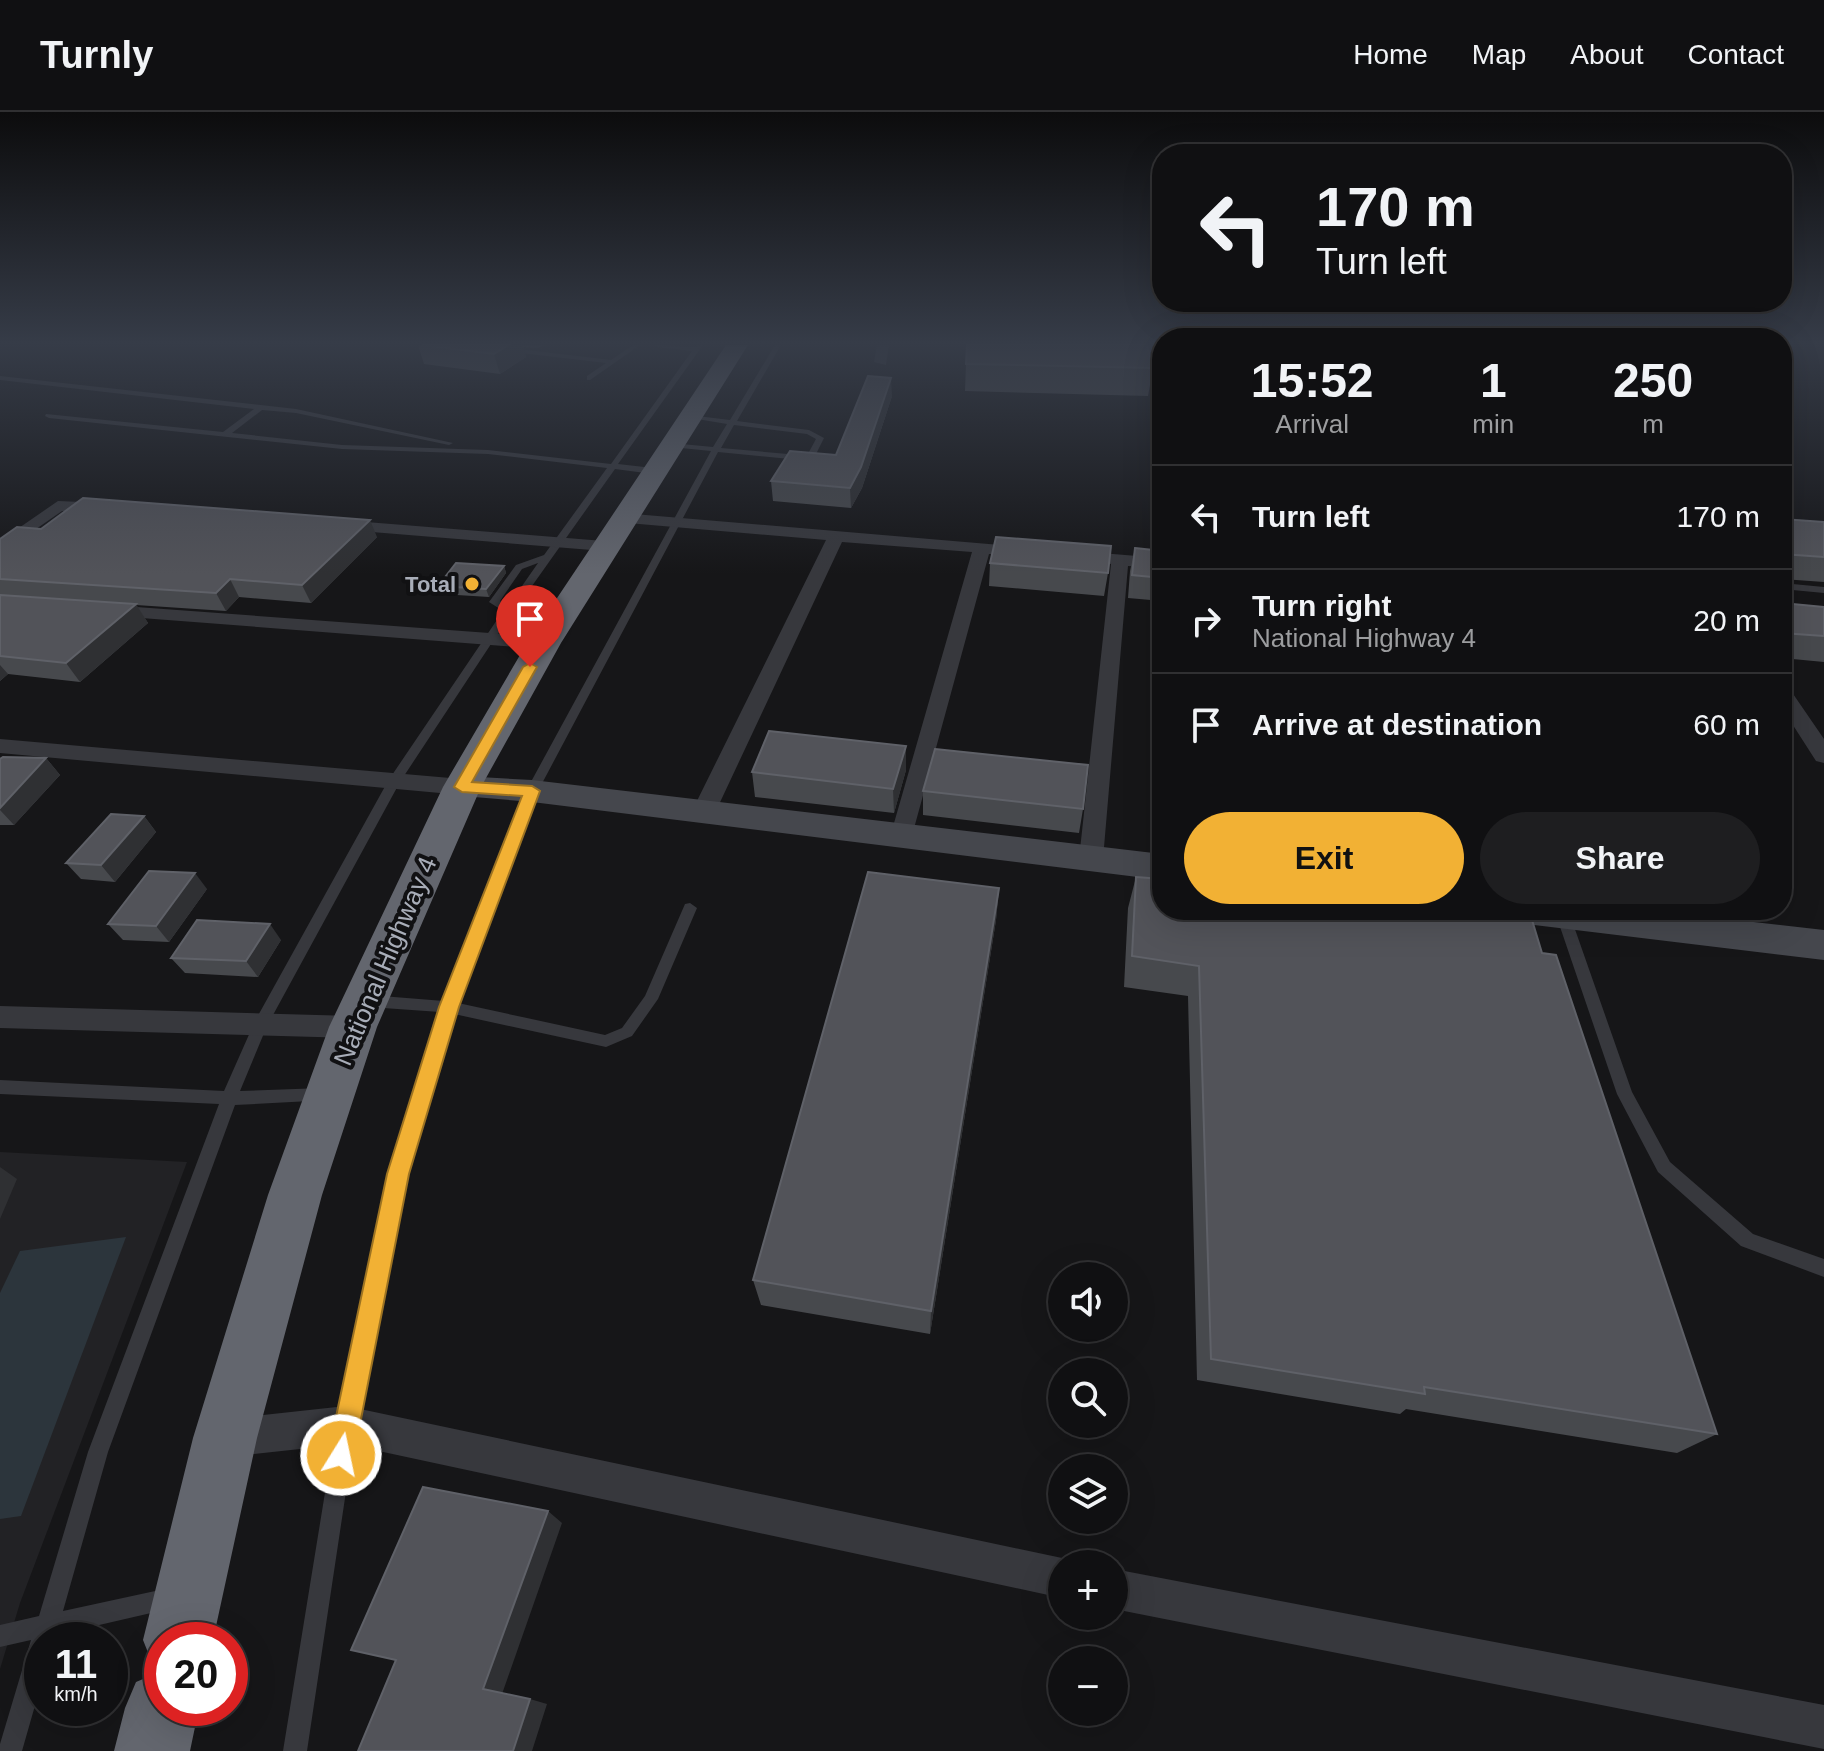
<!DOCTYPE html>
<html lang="en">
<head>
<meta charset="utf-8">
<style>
	body { margin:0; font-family:Helvetica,sans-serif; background:#1e1e20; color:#f1f3f6; height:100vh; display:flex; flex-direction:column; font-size:30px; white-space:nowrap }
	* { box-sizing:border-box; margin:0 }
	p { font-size:26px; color:#9c9d9f }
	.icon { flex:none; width:44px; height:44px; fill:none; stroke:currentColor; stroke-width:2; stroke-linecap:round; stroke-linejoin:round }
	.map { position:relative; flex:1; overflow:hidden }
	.details { position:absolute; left:1152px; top:216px; width:640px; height:592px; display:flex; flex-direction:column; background:#101012; border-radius:32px; box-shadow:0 8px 32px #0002,0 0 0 2px #303032 }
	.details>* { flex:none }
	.top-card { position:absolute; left:1152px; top:32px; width:640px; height:168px; border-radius:32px; box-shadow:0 8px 32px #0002,0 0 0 2px #303032; background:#101012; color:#f1f3f6; overflow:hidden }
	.tools { position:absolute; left:1048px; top:1150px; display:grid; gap:16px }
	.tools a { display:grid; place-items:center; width:80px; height:80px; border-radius:50%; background:#101012; box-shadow:0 8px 32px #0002,0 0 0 2px #303032; font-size:40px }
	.speed { position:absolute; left:24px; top:1510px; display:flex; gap:16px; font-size:40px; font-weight:700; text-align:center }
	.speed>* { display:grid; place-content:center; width:104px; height:104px; border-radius:50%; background:#101012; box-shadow:0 8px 32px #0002,0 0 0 2px #303032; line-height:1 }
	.speed small { font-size:20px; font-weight:400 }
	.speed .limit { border:12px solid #d22; background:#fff; color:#111 }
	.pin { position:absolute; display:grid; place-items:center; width:68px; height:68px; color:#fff; margin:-82px -34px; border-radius:50% 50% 50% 0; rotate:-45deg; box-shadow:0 0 8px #0007 }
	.pin .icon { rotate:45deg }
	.me { position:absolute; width:88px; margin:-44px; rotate:10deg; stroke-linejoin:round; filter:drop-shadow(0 0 6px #0008) }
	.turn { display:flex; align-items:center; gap:28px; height:168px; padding:0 32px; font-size:36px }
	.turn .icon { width:104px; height:104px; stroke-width:2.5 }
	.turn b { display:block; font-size:56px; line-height:68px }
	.eta { display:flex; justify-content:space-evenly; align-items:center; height:136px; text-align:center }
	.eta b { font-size:48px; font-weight:700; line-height:56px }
	.action { display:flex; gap:16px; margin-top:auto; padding:16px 32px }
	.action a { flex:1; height:92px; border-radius:48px; background:#f2b134; color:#111; font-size:32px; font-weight:700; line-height:92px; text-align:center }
	.action a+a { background:#1e1e20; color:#f1f3f6 }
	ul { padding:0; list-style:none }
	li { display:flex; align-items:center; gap:24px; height:104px; padding:0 32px; border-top:2px solid #303032 }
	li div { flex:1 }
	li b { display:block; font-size:30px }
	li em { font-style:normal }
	header { display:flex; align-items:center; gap:48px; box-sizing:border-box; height:112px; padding:0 40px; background:#101012; border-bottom:2px solid #303032 }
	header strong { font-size:38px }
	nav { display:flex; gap:44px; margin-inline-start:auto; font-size:28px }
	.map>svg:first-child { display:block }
	.built { fill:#222225 }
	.water { fill:#2c353c }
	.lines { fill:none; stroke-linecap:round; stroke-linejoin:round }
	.lane { fill:#37383d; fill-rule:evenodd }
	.street { fill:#37383d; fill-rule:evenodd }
	.secondary { fill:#45474d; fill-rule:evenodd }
	.highway { fill:#63666e; fill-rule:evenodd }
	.wall { fill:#47494d }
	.shaded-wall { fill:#2f3033 }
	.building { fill:#525359; stroke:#5f6168; stroke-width:2 }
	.route { fill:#f2b134; stroke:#9d7322; stroke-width:2 }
	.poi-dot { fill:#f2b134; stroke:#111113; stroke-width:3 }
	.labels { text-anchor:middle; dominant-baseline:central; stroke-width:8; stroke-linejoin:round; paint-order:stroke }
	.far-poi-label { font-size:22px; font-weight:bold; fill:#a8adb8; stroke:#111113; text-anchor:end }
	.street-label { font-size:26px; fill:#a8adb8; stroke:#111113 }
</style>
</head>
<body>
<header>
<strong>Turnly</strong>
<nav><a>Home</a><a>Map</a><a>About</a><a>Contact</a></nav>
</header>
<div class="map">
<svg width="1824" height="1639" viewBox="0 0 1824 1639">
	<rect width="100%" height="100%" fill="#161618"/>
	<path class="built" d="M0,1040L187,1050L20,1491L0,1557Z"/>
	<path class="water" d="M126,1125L21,1404L0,1407V1181L20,1139Z"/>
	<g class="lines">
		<path class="lane" d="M467,233H485L611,248L633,233H640L590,268H587V264L606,251L470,235Z
			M654,233L695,235L703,233L618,352L653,356L657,359L653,362L615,357L493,529L400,670L267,914L240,979L323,976L329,978L331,983L329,988L235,993L108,1340L63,1499L169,1476L177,1479L180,1487L177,1495L56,1523L54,1528H42V1569L22,1639H0V1632L31,1528L0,1535V1513L39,1504L88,1340L219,992L0,982V968L224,979L255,909L388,669L503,499L489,490L516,453L544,443L607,356L488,342L342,337L49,306L45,304L46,302L223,320L254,297L0,268V264L296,297L453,331L449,333L296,301L262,298L232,321L342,333L488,338L611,352L692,239L657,235ZM538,451L508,494L500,489L522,457Z
			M775,233H781L737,309L809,318L824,326L815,344L800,348L718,340L538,679L458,891L605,923L622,916L645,884L685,792L690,791L697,796L658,887L632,924L606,935L454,902L406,1062L356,1313L307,1639H283L336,1313L390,1062L440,900L369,895L364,893L362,889L364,885L369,883L444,889L526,679L711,339L671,335L667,333L671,331L713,335L727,312L685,305L689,303L730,308ZM734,313L807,322L816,327L809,340L799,343L721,336Z
			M1782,471L1824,475V481L1782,477Z
			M1563,798L1570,803L1632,980L1670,1050L1753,1122L1824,1147V1165L1741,1134L1658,1060L1617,982L1556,803L1558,799Z"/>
		<path class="street" d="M877,233H889L886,253L874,250Z
			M1065,233L1101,235L1162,233V239C1135,241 1086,253 1065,233Z
			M58,389L106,391L114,396L106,401L62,399L0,442V429Z
			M622,401L1035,436L1038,440L1029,445L989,442L910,731L902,733L894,731L890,725L972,440L842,430L715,701L711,707H695L691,701L826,428L616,410L614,406L616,402Z
			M341,408L604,429L613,434L604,439L335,417L333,413Z
			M1076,439L1162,446V456L1128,454L1103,747L1100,753L1091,756L1082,753L1079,747L1111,452L1070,448L1067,444L1070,440Z
			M109,493L544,525L554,531L544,537L102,503L100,499Z
			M1782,574L1789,576L1824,627V651L1816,649L1782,596Z
			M0,627L462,667L470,670L473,675L470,680L462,683L0,641Z
			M1709,798H1735L1747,823L1743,830L1734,833L1725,830Z
			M0,894L353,904L363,907L367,915L363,923L353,926L0,916Z
			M346,1294L1062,1446L1076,1452H1062V1486L346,1332L225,1345L212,1339L206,1326L212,1313L225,1307Z
			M1114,1457L1824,1593V1637L1114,1497Z"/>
		<path class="secondary" d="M462,664L532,668L1162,742V768L532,690L450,683L445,675L450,667Z
			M1507,798H1647L1824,818V848L1526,812L1513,808Z"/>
		<path class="highway" d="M726,233H748L561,531L481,675L377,915L322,1083L257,1326L213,1528H162V1557L153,1553L143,1528L193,1326L268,1083L329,915L443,675L527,531Z
			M162,1559V1596H199L190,1639H114L125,1596L136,1570Z"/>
	</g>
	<path class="wall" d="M418,233H544L538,236L523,235L526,245L500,262L424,252Z
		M966,252L1153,256L1148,284L965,279Z
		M892,284L862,376L851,396L773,389L771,369L836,343Z
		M1782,407L1824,410V470L1782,467Z
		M41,417L377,425L311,491L239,485L226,499L136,493L148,511L80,570L8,562L0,569V427Z
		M1135,436L1162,439V489L1128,486L1130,459Z
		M990,451L1108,461L1104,484L989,474Z
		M504,454L506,461L489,485L441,482L438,474Z
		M1782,491L1824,495V550L1782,546Z
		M46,646L60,663L14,713H0V647Z
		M906,658L894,701L755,685L752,660Z
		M1162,662V731H1156L1157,685Z
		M923,679L1083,697L1079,721L923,703Z
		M144,704L156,720L115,770L81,767L66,751Z
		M1136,765L1542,841L1717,1322L1677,1341L1406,1297L1400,1302L1197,1268L1188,884L1124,875L1128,796Z
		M999,776L996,808L930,1222L761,1193L753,1168Z
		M207,777L169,830L123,828L108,812Z
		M281,828L258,865L185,861L171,846Z"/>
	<path class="shaded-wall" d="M508,233H523L526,245L500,262L494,242Z
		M891,266L892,284L862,376L851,396L850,376Z
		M370,408L377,425L311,491L302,473Z
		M504,454L506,461L489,485L486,477Z
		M230,467L239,485L226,499L216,481Z
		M136,492L148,511L80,570L66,551Z
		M0,553L8,562L0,569Z
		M906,634V658L894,701L893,677Z
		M46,646L60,663L14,713L0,698V696Z
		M144,704L156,720L115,770L101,753Z
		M195,761L207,777L169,830L156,814Z
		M999,776L996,808L930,1222L931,1199Z
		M270,812L281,828L258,865L246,849Z
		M0,1055L17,1067L0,1107Z
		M548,1399L562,1411L502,1582L483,1577Z
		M530,1587L547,1592L532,1639H513Z"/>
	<path class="building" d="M422,233H508L494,242Z
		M967,233H1147L1153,256L966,252Z
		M868,264L891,266L861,355L850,376L771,369L790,339L836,343Z
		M83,386L370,408L302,473L230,467L216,481L0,467V427L17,415L41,417Z
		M1782,407L1824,410V445L1782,442Z
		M996,425L1111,434L1108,461L990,451Z
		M1135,436L1162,439V466L1132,463Z
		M456,451L504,454L486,477L438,474Z
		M0,483L136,492L66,551L0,544Z
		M1782,491L1824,495V524L1782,521Z
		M769,619L906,634L893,677L752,660Z
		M935,637L1088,653L1083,697L923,679Z
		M3,645L46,646L0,696V647Z
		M111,702L144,704L101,753L66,751Z
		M149,759L195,761L156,814L108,812Z
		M868,760L999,776L931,1199L753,1168Z
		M1136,765L1162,767V798H1529L1542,841L1556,843L1717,1322L1424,1275L1425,1282L1211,1247L1199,854L1132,844Z
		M197,808L270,812L246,849L171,846Z
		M423,1375L548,1399L483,1577L530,1587L513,1639H358L396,1548L351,1538Z"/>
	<linearGradient id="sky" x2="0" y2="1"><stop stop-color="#0c0c0d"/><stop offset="0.5" stop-color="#363c48"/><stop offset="1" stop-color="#363c48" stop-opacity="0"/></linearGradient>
	<rect width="1824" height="462" fill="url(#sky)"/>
	<path class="route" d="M530,551L537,555L472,670L532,674L540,679L459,895L409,1062L354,1343L350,1352L341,1356L332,1352L328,1343L387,1062L439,895L522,684L462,680L454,675L523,555Z"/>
	<circle class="poi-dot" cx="472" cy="472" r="8"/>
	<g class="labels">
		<g class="far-poi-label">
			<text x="456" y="472">Total</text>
		</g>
		<g class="street-label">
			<text transform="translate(385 849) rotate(-67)">National Highway 4</text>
		</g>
	</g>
</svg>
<div class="tools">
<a><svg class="icon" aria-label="sound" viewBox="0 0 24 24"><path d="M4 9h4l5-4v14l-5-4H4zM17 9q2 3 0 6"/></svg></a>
<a><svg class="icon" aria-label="search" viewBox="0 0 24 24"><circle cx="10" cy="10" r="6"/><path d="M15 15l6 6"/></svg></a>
<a><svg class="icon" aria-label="layers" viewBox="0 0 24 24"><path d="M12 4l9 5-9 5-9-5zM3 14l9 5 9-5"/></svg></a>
<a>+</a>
<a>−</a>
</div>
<div class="speed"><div>11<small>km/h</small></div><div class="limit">20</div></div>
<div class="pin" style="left:530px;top:555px;background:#d93025"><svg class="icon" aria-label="arrive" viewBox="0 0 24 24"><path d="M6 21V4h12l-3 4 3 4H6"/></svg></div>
<svg class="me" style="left:341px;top:1343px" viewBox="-20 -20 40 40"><circle r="17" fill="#f2b134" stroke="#fff" stroke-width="3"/><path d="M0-11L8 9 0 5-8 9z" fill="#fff"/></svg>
<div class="top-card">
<div class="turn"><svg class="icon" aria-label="left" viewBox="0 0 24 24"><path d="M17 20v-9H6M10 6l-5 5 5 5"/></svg><div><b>170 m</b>Turn left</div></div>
</div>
<section class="details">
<div class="eta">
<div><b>15:52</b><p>Arrival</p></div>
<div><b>1</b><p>min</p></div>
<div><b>250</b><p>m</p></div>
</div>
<ul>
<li><svg class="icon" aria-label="left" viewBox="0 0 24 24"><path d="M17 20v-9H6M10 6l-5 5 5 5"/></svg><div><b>Turn left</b></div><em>170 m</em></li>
<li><svg class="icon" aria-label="right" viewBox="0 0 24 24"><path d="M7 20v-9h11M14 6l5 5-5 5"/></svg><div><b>Turn right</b><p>National Highway 4</p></div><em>20 m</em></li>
<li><svg class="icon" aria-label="arrive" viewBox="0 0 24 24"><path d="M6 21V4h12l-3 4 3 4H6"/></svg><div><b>Arrive at destination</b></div><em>60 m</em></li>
</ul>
<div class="action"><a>Exit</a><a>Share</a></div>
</section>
</div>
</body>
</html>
